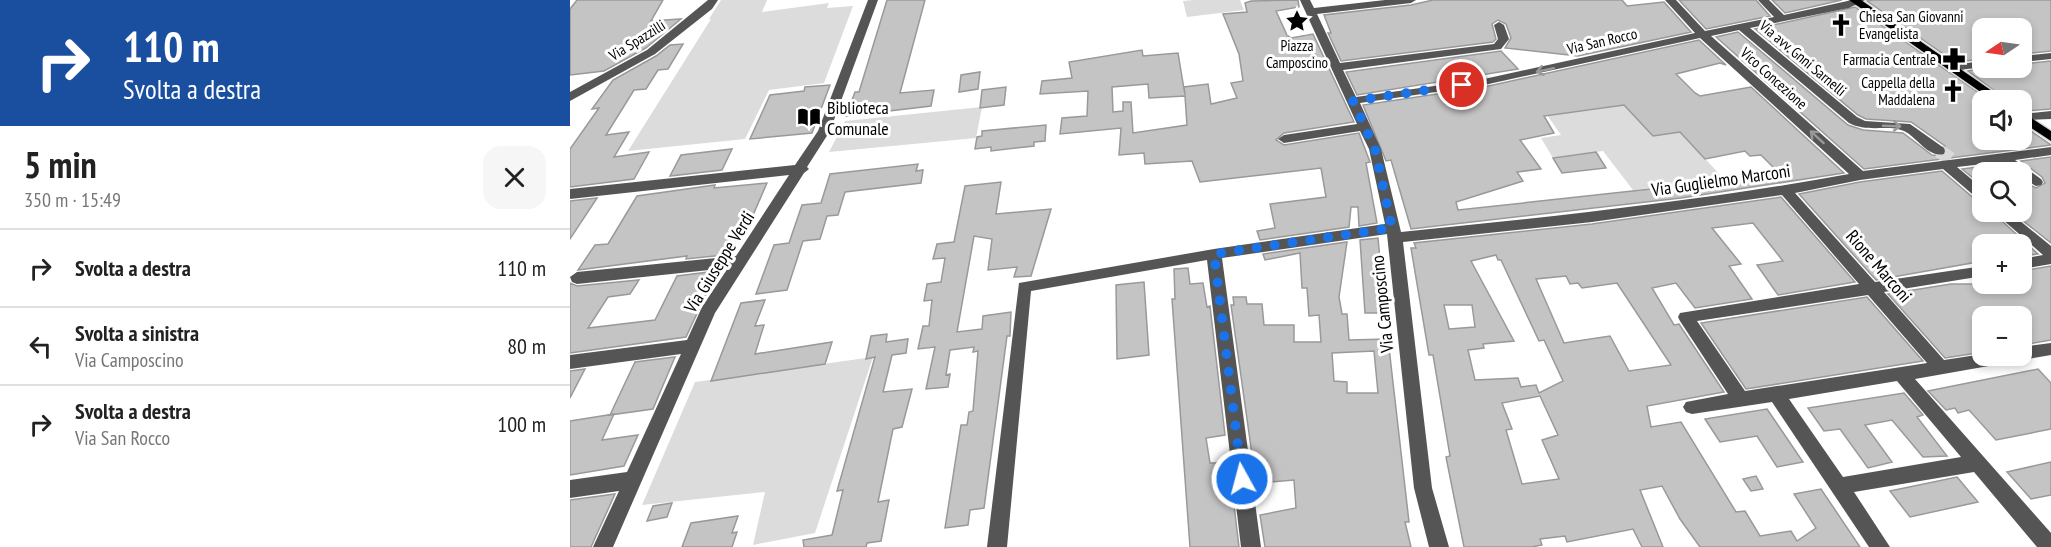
<!DOCTYPE html>
<html lang="it">
<head>
<meta charset="utf-8">
<style>
	body { margin:0; font-family:"PT Sans Narrow",sans-serif; background:#f6f6f6; color:#222; height:100vh; display:flex; flex-direction:column; font-size:22px; white-space:nowrap }
	* { box-sizing:border-box; margin:0 }
	p { font-size:20px; color:#767676 }
	.icon { flex:none; width:33px; height:33px; fill:none; stroke:currentColor; stroke-width:2; stroke-linecap:round; stroke-linejoin:round }
	.map { position:relative; flex:1; overflow:hidden }
	.drawer { display:flex; flex-direction:column; background:#fff; width:570px }
	.drawer>* { flex:none }
	.top-card { background:#1a4fa0; color:#fff; overflow:hidden }
	.needle { width:39px; rotate:257deg }
	.fabs { position:absolute; left:1402px; top:18px; display:grid; gap:12px }
	.fabs a { display:grid; place-items:center; width:60px; height:60px; border-radius:12px; background:#fff; box-shadow:0 3px 9px #0003; font-size:30px }
	.pin { position:absolute; display:grid; place-items:center; width:51px; height:51px; color:#fff; margin:-26px; border:3px solid #fff; border-radius:50%; box-shadow:0 2px 6px #0007 }
	.me { position:absolute; width:66px; margin:-33px; rotate:353deg; stroke-linejoin:round; filter:drop-shadow(0 0 4px #0008) }
	.turn { display:flex; align-items:center; gap:21px; height:126px; padding:0 24px; font-size:27px }
	.turn .icon { width:78px; height:78px; stroke-width:2.5 }
	.turn b { display:block; font-size:42px; line-height:51px }
	.round { display:grid; place-items:center; flex:none; width:63px; height:63px; border-radius:18px; background:#f6f6f6 }
	.head { display:flex; align-items:center; justify-content:space-between; height:102px; padding:0 24px }
	h1 { font-size:36px; font-weight:700; line-height:45px }
	ul { padding:0; list-style:none }
	li { display:flex; align-items:center; gap:18px; height:78px; padding:0 24px; border-top:2px solid #e0e0e0 }
	li div { flex:1 }
	li b { display:block; font-size:22px }
	li em { font-style:normal }
	main { display:flex; flex:1; min-height:0 }
	.map>svg:first-child { display:block }
	.green { fill:#dcdcdc }
	.building { fill:#c4c4c4; stroke:#999; stroke-width:1.5; fill-rule:evenodd }
	.lines { fill:none; stroke-linecap:round; stroke-linejoin:round }
	.minor-tunnel { stroke:#d9d9d9; stroke-width:14; stroke-dasharray:14 7; stroke-linecap:butt }
	.major-casing { stroke:#dbdbdb; stroke-width:3 }
	.minor { fill:#555; fill-rule:evenodd }
	.major { fill:#000; fill-rule:evenodd }
	.oneway { stroke:#999 }
	.route { stroke:#1a73e8; stroke-width:10; stroke-dasharray:0 18 }
	.labels { text-anchor:middle; dominant-baseline:central; stroke-width:6; stroke-linejoin:round; paint-order:stroke }
	.far-poi-label { font-size:15px; fill:#000; stroke:#fff; text-anchor:end }
	.far-street-label { font-size:15px; fill:#000; stroke:#fff }
	.poi-label { font-size:18px; fill:#000; stroke:#fff; text-anchor:start }
	.street-label { font-size:18px; fill:#000; stroke:#fff }
</style>
</head>
<body>
<main>
<section class="drawer">
<div class="top-card">
<div class="turn"><svg class="icon" aria-label="right" viewBox="0 0 24 24"><path d="M7 20v-9h11M14 6l5 5-5 5"/></svg><div><b>110 m</b>Svolta a destra</div></div>
</div>
<div class="head"><div><h1>5 min</h1><p>350 m · 15:49</p></div><a class="round"><svg class="icon" aria-label="close" viewBox="0 0 24 24"><path d="M6 6l12 12M18 6L6 18"/></svg></a></div>
<ul>
<li><svg class="icon" aria-label="right" viewBox="0 0 24 24"><path d="M7 20v-9h11M14 6l5 5-5 5"/></svg><div><b>Svolta a destra</b></div><em>110 m</em></li>
<li><svg class="icon" aria-label="left" viewBox="0 0 24 24"><path d="M17 20v-9H6M10 6l-5 5 5 5"/></svg><div><b>Svolta a sinistra</b><p>Via Camposcino</p></div><em>80 m</em></li>
<li><svg class="icon" aria-label="right" viewBox="0 0 24 24"><path d="M7 20v-9h11M14 6l5 5-5 5"/></svg><div><b>Svolta a destra</b><p>Via San Rocco</p></div><em>100 m</em></li>
</ul>
</section>
<div class="map">
<svg width="1481" height="547" viewBox="0 0 1481 547">
	<rect width="100%" height="100%" fill="#fff"/>
	<path class="green" d="M151,0H197L192,12L259,3L257,8L283,6L254,83L199,90L175,139L58,151L141,19H139Z
		M624,0H670L674,10L617,17L613,1Z
		M1051,101L1110,132L1155,180L1063,190L1033,151L983,158L971,138L991,135L977,115L1035,108Z
		M412,107L406,138L259,152L275,121Z
		M303,357L245,533L183,545L195,492L72,505L125,382Z"/>
	<path class="building" d="M7,0H93L81,21L111,19L76,48L34,71L0,75V9Z
		M317,0H355L330,93L364,90L361,106L276,116L285,92H289Z
		M728,0L729,7L706,11L717,35L721,38L743,34L784,122L714,133L706,140L714,145L789,133L800,162L796,163L807,223L789,226L788,207H781L779,227L690,240L687,231L705,228L700,204L756,197L751,168L630,182L622,161L575,164L574,153L549,155L551,128L490,134L492,118L517,116L518,91L470,94L472,81L502,78L499,62L572,50L573,56L608,53L615,95L614,87L638,84L641,104L667,98L661,83L673,81L669,54L653,14L677,12L675,3L681,1ZM578,84L579,98L615,96L617,125L563,133L561,102H553V111L543,112L542,87Z
		M863,0H1052L1057,6L1094,2L1121,32L1008,56L935,48L941,38L936,24L928,20L922,24L926,39L923,42L771,61L758,33H761L754,15L841,5Z
		M1109,0H1186L1200,16L1136,29Z
		M1202,0H1272L1215,13Z
		M1303,0H1481V51L1452,54V28H1413V59L1385,62L1297,1Z
		M1285,7L1419,100H1413V140H1452V125L1481,145L1294,169L1146,37L1168,32L1278,125L1293,130L1333,133L1362,155L1375,156V146L1341,122L1296,119L1288,115L1185,29Z
		M1129,40L1156,65L1150,63L1106,74L1125,93L1130,96L1181,87L1274,173L1111,198L841,229L821,160L816,161L793,105L914,87ZM1054,105L1083,136L1110,132L1135,159L1175,151L1180,156L1191,155L1211,175L888,210L886,202L953,181L947,172L971,169L950,140L984,133L974,116Z
		M113,44L98,69L88,70L76,89L64,90L36,135L59,132L44,157L79,152L64,179L0,187V149L29,108L22,109L43,80L86,56L100,45Z
		M931,51L948,69L787,95L776,72Z
		M1481,61V109L1455,111L1452,110V100H1437L1398,71L1415,68H1452V64Z
		M410,72L408,89L389,92L391,75Z
		M260,85L242,133L180,139L200,95L234,91L235,87Z
		M436,87L434,105L410,108L412,90Z
		M476,125L475,141L464,142V146L421,151V147L405,149L407,137L412,136V131Z
		M162,149L152,170L100,176L111,155Z
		M1026,152L1036,168L992,173L983,158Z
		M1481,157V243L1442,212H1452V181L1466,188L1475,183L1472,177L1451,161Z
		M348,164L346,171L353,170L351,183L275,192L268,215L257,216L250,239L233,241L217,290L186,294L204,245L219,243L232,205L251,203L260,174Z
		M1430,164L1442,172H1413V186L1392,169Z
		M1372,171L1407,201L1413,203V212H1422L1468,254L1460,255L1452,248V244H1413V261L1306,280L1229,194L1290,182Z
		M431,182L426,214L481,209L461,276L444,277L447,267L418,270L422,239L404,236L387,332L412,329L413,316L441,312L440,336H437L414,508L400,510L398,525L375,528L391,425H397L399,412L403,411L408,351L403,352L404,347L380,350L376,375L380,374L378,387L356,389L365,347L348,349L353,326H359L362,300L354,301L357,284L371,282L375,258L363,259L367,244L384,242L395,186Z
		M197,183L180,222L168,223L154,255L116,259L117,256L8,270L25,245L38,244L67,196L145,185L144,188Z
		M1211,197L1285,282L1208,295L1187,265L1213,261L1183,223L1142,228L1171,264L1159,266L1182,299L1125,308L1106,283L1082,288L1104,325L1109,324L1154,392L1077,406L1081,427L1111,422L1166,512L1175,511L1190,536L1221,531L1227,541L1246,528L1224,494L1251,489L1290,547H1130L1110,519L1092,486L1070,490L1093,547H1072L1063,529L997,542L995,536L970,539L972,545L961,547H894L876,457L880,456L863,355H859L841,248H846L844,243L1022,224ZM926,255L928,260H931L969,341L974,340L993,381L969,393L966,385L951,387L948,378L905,380L898,350L914,348L913,344L944,341L901,261ZM996,276L1000,284L1008,283L1012,288L1047,283L1101,365L1059,371L1040,336L994,343L966,279ZM874,305H902L905,327L879,329ZM970,396L988,435L972,440L989,479L952,484L936,430L942,429L932,403Z
		M27,198L0,239V201Z
		M808,238L815,313H795L790,240Z
		M777,242L769,297L772,314H777L779,340L818,339L839,522H835L841,547H695L690,515L726,508L724,480L686,483L661,305H664L663,297H676L677,304H692L694,325H724V342H751L749,315L739,316L737,288H732L730,253L695,260L693,254ZM804,351L808,393H777V382L764,381L762,353Z
		M1481,266V340L1452,345V316H1413V352L1375,358L1318,294L1381,284H1452V271Z
		M618,268L620,284L633,283L637,307L640,306L655,435L636,438L640,463H659L669,547H620L602,299H605L604,269Z
		M147,271L116,337L0,353V283L7,286L69,280L60,294L38,297L18,328L85,320L107,276Z
		M574,282L579,355L547,359L546,285Z
		M1297,297L1353,361L1176,389L1131,323Z
		M195,300L185,326L194,325L185,354L262,342L255,364L141,381L171,303Z
		M317,334L316,342L338,339L336,353L322,355L313,392L342,389L332,427L323,429L308,502L319,500L311,541L297,543L296,547H234L233,540L262,535L273,490L267,491L305,357L296,359L301,336Z
		M105,357L83,409L40,415L65,362Z
		M15,369L0,398V371Z
		M1468,369L1481,383V429L1426,440L1399,410L1388,413L1385,408L1376,410L1358,391Z
		M1334,393L1353,415L1347,417L1377,456L1353,457L1322,420L1295,425L1322,462L1298,468L1270,429L1254,431L1238,408Z
		M1197,409L1233,462L1207,467L1187,436L1150,442L1135,419Z
		M44,414L32,440L68,435L54,466L0,475V421Z
		M1481,462V495L1461,499L1437,472Z
		M1186,476L1193,489L1181,491L1173,479Z
		M1387,477L1408,502L1340,517L1320,491Z
		M45,494L21,547H0V500Z
		M102,503L97,517L77,521L83,506Z
		M168,516L162,533L167,532L162,547H112L121,523Z"/>
	<g class="lines">
		<path class="minor-tunnel" d="M1369,151L1381,159"/>
		<g class="major-casing">
			<path id="major" d="M1279,0H1291L1435,100H1422Z
				M1452,112L1481,131V141L1452,122Z"/>
		</g>
		<path class="minor" d="M138,0H148L142,9L85,54L0,101V92L77,50Z
			M298,0H308L260,131L237,167L239,169L234,173L145,313L43,547H23L49,491L0,498V480L57,472L111,354L0,369V355L117,340L132,307L158,268L7,284L2,282L0,277L7,272L166,256L219,175L0,199V189L225,165L248,131Z
			M730,0H740L744,8L815,0H846L841,3L747,14L770,63L924,44L928,39L924,25L929,22L934,25L939,39L931,49L773,70L786,97L914,79L1125,33L1095,0H1106L1135,31L1204,17L1188,0H1199L1214,15L1282,0H1295L1279,8L1180,28L1287,117L1295,121L1340,124L1374,148L1375,151L1374,154C1358,158 1347,137 1334,131C1318,124 1298,133 1279,123L1169,30L1141,36L1293,171L1481,147V155L1445,160L1471,179L1473,182L1471,185L1466,186L1452,178V172H1445L1431,162L1387,167L1413,189V201L1408,199L1373,169L1290,180L1225,193L1305,282L1413,266V276L1314,292L1374,360L1413,354L1452,356V347L1481,343V355L1345,379L1481,533V547H1467L1404,472L1284,492L1320,547H1299L1202,402L1122,414L1116,412L1113,407L1116,402L1158,394L1110,321L1108,317L1110,313L1289,284L1212,195L1022,222L833,242L862,488L879,547H859L844,488L817,234L652,258L691,547H671L637,260L461,291L437,547H417L449,283L644,249L815,224L799,149L790,131L714,143L708,139L714,135L787,124ZM1130,38L1279,174C1131,201 981,217 831,232L811,149L790,103L914,85ZM1298,295L1357,363L1175,391L1127,321ZM1327,381L1391,457L1273,477L1219,399Z
			M1481,53V59L1452,62V56Z
			M1413,61V67L1382,71L1376,68L1382,65Z
			M1481,111V119L1452,120V114Z
			M1424,212H1439L1481,246V264L1452,269V259L1473,255Z"/>
		<use href="#major" class="major"/>
	</g>
	<defs><path id="oneway-shaft" d="M-6 0H5M1.5-3L5.5 0L1.5 3" fill="none" stroke-width="1.6" stroke-linecap="round" stroke-linejoin="round" transform="scale(1.5)"/></defs>
	<g class="oneway">
		<use href="#oneway-shaft" transform="translate(975 70) rotate(168)"/>
		<use href="#oneway-shaft" transform="translate(1322 126) rotate(2)"/>
		<use href="#oneway-shaft" transform="translate(1247 137) rotate(-138)"/>
	</g>
	<g class="lines">
		<path class="route" d="M672,479L644,254L822,228L805,149L783,101L892,85"/>
	</g>
	<defs>
		<g id="sight-bare" transform="scale(1.8)"><path d="M0-6L1.8-2.2L6-1.7L2.9 1.2L3.7 5.4L0 3.3L-3.7 5.4L-2.9 1.2L-6-1.7L-1.8-2.2Z" fill="#000" stroke="#fff" stroke-width="2.5" paint-order="stroke"/></g>
		<g id="church-bare" transform="scale(1.8)"><path d="M-1.2-6h2.4v3.5h3.3v2.4h-3.3V6h-2.4V-.1h-3.3v-2.4h3.3Z" fill="#000" stroke="#fff" stroke-width="2.5" paint-order="stroke"/></g>
		<g id="pharmacy-bare" transform="scale(1.8)"><path d="M-2-6h4v4h4v4h-4v4h-4v-4h-4v-4h4Z" fill="#000" stroke="#fff" stroke-width="2.5" paint-order="stroke"/></g>
		<g id="library-bare" transform="scale(1.8)"><path d="M-6-4Q-3-5.5-.7-3.5V5Q-3 3-6 4ZM6-4Q3-5.5 .7-3.5V5Q3 3 6 4Z" fill="#000" stroke="#fff" stroke-width="2.5" paint-order="stroke"/></g>
	</defs>
	<g fill-rule="evenodd">
		<use href="#sight-bare" x="727" y="21"/>
		<use href="#church-bare" x="1271" y="25"/>
		<use href="#pharmacy-bare" x="1384" y="59"/>
		<use href="#church-bare" x="1383" y="91"/>
		<use href="#library-bare" x="239" y="117"/>
	</g>
	<g class="labels">
		<g class="far-poi-label">
			<text x="1289" y="16" text-anchor="start">Chiesa San Giovanni<tspan x="1289" dy="17">Evangelista</tspan></text>
			<text x="727" y="45" text-anchor="middle">Piazza<tspan x="727" dy="17">Camposcino</tspan></text>
			<text x="1366" y="59">Farmacia Centrale</text>
			<text x="1365" y="82">Cappella della<tspan x="1365" dy="17">Maddalena</tspan></text>
		</g>
		<g class="far-street-label">
			<text transform="translate(67 40) rotate(-32)">Via Spazzilli</text>
			<text transform="translate(1032 41) rotate(-13)">Via San Rocco</text>
			<text transform="translate(1233 58) rotate(40)">Via avv. Gnni Sarnelli</text>
			<text transform="translate(1204 78) rotate(42)">Vico Concezione</text>
		</g>
		<g class="poi-label">
			<text x="257" y="107">Biblioteca<tspan x="257" dy="21">Comunale</tspan></text>
		</g>
		<g class="street-label">
			<text transform="translate(1151 180) rotate(-8)">Via Guglielmo Marconi</text>
			<text transform="translate(149 262) rotate(-58)">Via Giuseppe Verdi</text>
			<text transform="translate(1309 266) rotate(49)">Rione Marconi</text>
			<text transform="translate(812 304) rotate(-96)">Via Camposcino</text>
		</g>
	</g>
</svg>
<div class="fabs">
<a><svg class="needle" viewBox="-14 -14 28 28"><path d="M0-13l5 13h-10z" fill="#e53935"/><path d="M0 13l5-13h-10z" fill="#767676"/></svg></a>
<a><svg class="icon" aria-label="sound" viewBox="0 0 24 24"><path d="M4 9h4l5-4v14l-5-4H4zM17 9q2 3 0 6"/></svg></a>
<a><svg class="icon" aria-label="search" viewBox="0 0 24 24"><circle cx="10" cy="10" r="6"/><path d="M15 15l6 6"/></svg></a>
<a>+</a>
<a>−</a>
</div>
<div class="pin" style="left:892px;top:85px;background:#d93025"><svg class="icon" aria-label="arrive" viewBox="0 0 24 24"><path d="M6 21V4h12l-3 4 3 4H6"/></svg></div>
<svg class="me" style="left:672px;top:479px" viewBox="-20 -20 40 40"><circle r="17" fill="#1a73e8" stroke="#fff" stroke-width="3"/><path d="M0-11L8 9 0 5-8 9z" fill="#fff"/></svg>
</div>
</main>
</body>
</html>
